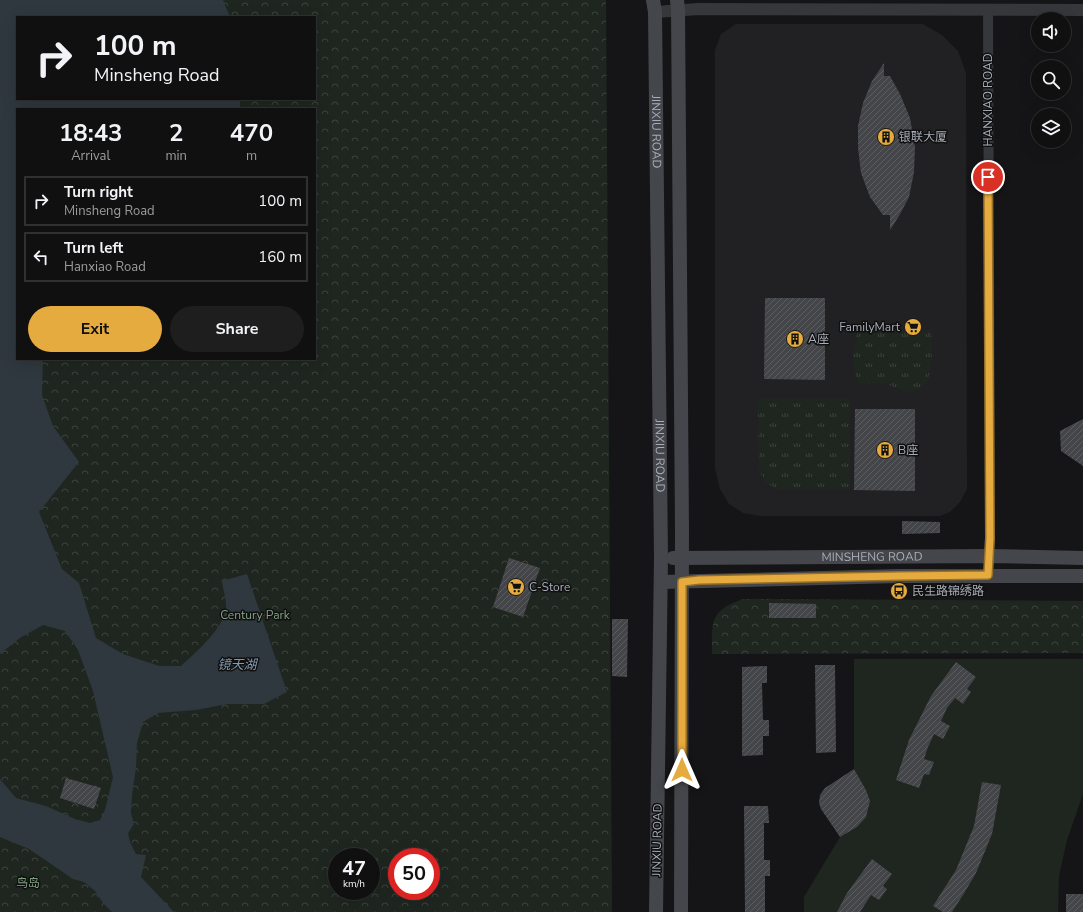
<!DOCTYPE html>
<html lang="en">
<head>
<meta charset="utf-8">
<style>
	body { margin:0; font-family:"Nunito Sans","Noto Sans SC",sans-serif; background:#1e1e1f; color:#f1f3f6; height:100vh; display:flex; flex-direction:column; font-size:15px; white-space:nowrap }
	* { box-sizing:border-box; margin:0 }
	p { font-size:13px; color:#9c9d9f }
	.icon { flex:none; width:22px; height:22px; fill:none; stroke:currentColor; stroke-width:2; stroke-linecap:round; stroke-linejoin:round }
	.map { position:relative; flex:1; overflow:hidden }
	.panel { position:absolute; left:16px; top:108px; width:300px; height:252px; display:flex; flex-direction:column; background:#101011; border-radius:0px; box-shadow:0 4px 16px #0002,0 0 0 1px #303031 }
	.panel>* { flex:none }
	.top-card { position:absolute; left:16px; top:16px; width:300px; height:84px; border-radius:0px; box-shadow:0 4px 16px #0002,0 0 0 1px #303031; background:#101011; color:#f1f3f6; overflow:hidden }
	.buttons { position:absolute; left:1031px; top:12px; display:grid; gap:8px }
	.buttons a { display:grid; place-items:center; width:40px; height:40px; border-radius:50%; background:#101011; box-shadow:0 4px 16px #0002,0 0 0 1px #303031; font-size:20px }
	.speed { position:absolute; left:328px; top:848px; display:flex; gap:8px; font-size:20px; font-weight:700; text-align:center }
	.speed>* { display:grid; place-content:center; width:52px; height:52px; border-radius:50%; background:#101011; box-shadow:0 4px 16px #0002,0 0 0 1px #303031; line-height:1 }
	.speed small { font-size:10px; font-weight:400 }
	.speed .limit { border:6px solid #d22; background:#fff; color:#111 }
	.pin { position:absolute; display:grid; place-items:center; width:34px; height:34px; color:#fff; margin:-17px; border:2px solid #fff; border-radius:50%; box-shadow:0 1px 4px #0007 }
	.me { position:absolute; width:44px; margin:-22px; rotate:0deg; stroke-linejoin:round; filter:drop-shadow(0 0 3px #0008) }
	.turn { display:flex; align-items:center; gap:14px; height:84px; padding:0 12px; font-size:18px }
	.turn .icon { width:52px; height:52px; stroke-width:2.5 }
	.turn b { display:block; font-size:28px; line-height:34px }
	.eta { display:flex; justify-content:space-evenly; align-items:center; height:68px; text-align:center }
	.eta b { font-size:24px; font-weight:700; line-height:28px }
	.primary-button { display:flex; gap:8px; margin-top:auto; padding:8px 12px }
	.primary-button a { flex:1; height:46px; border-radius:24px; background:#e6ab3e; color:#111; font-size:16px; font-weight:700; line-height:46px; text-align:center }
	.primary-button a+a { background:#1e1e1f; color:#f1f3f6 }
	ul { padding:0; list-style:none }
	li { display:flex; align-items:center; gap:12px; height:50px; margin:0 8px 6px; padding:0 4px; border:2px solid #303031; border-radius:0px }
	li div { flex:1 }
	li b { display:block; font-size:15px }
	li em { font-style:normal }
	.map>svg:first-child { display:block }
	.built { fill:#212123 }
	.grass { fill:url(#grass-tufts) }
	.park { fill:url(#park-crowns); fill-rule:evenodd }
	.garden { fill:#1f2620 }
	.water { fill:#2f383e }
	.building { fill:url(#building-hatch) }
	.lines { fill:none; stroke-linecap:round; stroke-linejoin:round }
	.minor { stroke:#36373b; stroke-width:10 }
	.tertiary { stroke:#36373b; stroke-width:12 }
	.secondary { stroke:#44464b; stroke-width:14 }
	.route-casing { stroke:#966f28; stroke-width:10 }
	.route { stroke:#e6ab3e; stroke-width:7 }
	.labels { text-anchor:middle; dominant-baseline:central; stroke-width:3; stroke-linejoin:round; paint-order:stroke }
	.street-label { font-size:12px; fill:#a8acb6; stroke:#101011 }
	.poi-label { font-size:12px; fill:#a8acb6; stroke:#101011; text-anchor:start }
	.park-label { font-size:12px; fill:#80a081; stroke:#101011 }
	.water-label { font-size:13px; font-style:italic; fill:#819aaf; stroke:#101011 }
</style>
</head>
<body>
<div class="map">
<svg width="1083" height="912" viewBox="0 0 1083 912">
	<defs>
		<pattern id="grass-tufts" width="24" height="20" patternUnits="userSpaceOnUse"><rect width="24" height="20" fill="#1f2620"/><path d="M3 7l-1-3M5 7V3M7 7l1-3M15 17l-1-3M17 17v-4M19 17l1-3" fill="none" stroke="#3d433e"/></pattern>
		<pattern id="park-crowns" width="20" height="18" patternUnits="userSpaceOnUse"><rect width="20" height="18" fill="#1f2620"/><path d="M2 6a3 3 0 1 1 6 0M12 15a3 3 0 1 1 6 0" fill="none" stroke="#3d433e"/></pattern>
		<pattern id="building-hatch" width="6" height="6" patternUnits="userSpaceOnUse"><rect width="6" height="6" fill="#444549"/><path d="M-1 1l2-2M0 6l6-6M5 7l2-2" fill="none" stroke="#5c5d61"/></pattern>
	</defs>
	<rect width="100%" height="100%" fill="#151517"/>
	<path class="built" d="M736,24H923L942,35L958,51L966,73L967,489L960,502L950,512L940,516H760L743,513L729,504L720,489L715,469V50L721,34Z"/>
	<path class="grass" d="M858,330H931C932,350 937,398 904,391C898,390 893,386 887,384C879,382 868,384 859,384L853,366V350Z
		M758,399H850V489H778C767,485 763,480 759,469Z"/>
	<path class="park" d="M0,0H606L612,912H0ZM17,17H315V99H17ZM17,109H315V359H17ZM337,857H371V891H337ZM397,857H431V891H397Z
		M743,599L1083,601V653L712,654C712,622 709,611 743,599Z"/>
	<path class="garden" d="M854,659H1083V794L1067,840L1059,876L1058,912H804V897L840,837L857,827L869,801L866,790L854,769Z"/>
	<path class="water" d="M0,0H223L230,17H17V99H240V109H17V359H43L42,395L53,426L79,462L39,512L62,569L79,583L96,638L123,654L159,666H181C196,652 227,626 226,605C226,598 223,589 222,581L247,574L287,692L264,704H227L196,710L158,713L143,722L137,743L136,768L132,795L131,813L134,824L128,833L130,842L136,854L146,855L141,877L174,912H112L103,903L95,891L84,882L73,879L29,849L0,837V779L16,798L46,806L75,819L90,823L100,820L105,810L113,777L93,691L78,650L65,631L43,625L20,638L0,654Z"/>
	<path class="building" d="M884,63V76H890L900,94L910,118L915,147L914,172L909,197L899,216L890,230V215H883L870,197L861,173L858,148V126L863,103L872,81Z
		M765,298H825V380L764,379Z
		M855,409H915V491L854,490Z
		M1083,419V466L1061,451L1060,431Z
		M902,521L940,522V533L902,534Z
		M509,558L540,568L523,617L493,607Z
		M769,603L816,604V618H769Z
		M612,619H628L627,677L612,676Z
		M956,662L976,677L967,689L971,692L963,704L955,698L947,708L941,721L950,726L943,739L934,734L928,747L924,759L934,762L929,775L924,774L919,788L896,780L909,740L931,696Z
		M815,665H835L836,752L816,753Z
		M767,666V683H762L763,720H769V736H763V755L742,756V667Z
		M854,769L866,790L870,801L866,817L857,827L840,837L821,809L819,803L820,795L825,788Z
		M66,778L101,788L94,809L60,798Z
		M982,782L1001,785L992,834L976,873L963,895L952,912H943L933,906L956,870L974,826Z
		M744,806H768L769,823H764V860H770V876H765V912H745Z
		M872,859L892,874L883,886L887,889L879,900L871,895L860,912H837L847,893Z
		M1066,894H1083V912H1066Z"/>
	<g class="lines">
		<path class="minor" d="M988,9L990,538L988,575"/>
		<path class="tertiary" d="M655,12L699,9L1083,10"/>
		<g class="secondary">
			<path id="s1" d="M653,0L655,12L661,558L656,912"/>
			<path d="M677,0L678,10L682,530L681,912"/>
			<path id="s2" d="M673,558L989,556L1083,558"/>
			<path d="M661,582L899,576H1083"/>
		</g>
	</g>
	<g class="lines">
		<g class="route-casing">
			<path id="route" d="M682,770V582L699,580L899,576L988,575L990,538L988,177"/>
		</g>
		<use href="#route" class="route"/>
	</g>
	<defs>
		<g id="building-disc" transform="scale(0.9)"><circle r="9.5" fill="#e6ab3e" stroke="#101011"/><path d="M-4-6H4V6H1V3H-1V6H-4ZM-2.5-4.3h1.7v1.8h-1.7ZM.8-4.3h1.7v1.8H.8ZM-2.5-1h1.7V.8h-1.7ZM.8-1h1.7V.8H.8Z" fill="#111"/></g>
		<g id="supermarket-disc" transform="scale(0.9)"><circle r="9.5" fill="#e6ab3e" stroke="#101011"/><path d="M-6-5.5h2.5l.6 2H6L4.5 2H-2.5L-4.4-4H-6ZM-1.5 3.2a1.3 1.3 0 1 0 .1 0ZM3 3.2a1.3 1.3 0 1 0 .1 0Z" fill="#111"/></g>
		<g id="bus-disc" transform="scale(0.9)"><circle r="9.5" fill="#e6ab3e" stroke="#101011"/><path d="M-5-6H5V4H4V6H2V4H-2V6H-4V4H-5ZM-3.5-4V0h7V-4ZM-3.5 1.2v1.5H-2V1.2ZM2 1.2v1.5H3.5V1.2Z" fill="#111"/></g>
	</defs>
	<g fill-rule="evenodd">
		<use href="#building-disc" x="886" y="137"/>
		<use href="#supermarket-disc" x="913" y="327"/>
		<use href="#building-disc" x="795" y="339"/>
		<use href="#building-disc" x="885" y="450"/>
		<use href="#supermarket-disc" x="516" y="587"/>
		<use href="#bus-disc" x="899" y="591"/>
	</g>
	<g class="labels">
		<g class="street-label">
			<text transform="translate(988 100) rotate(-90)">HANXIAO ROAD</text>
			<text stroke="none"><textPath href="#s1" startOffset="132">JINXIU ROAD</textPath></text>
			<text stroke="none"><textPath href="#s1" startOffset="456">JINXIU ROAD</textPath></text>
			<text stroke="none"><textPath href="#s2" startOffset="199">MINSHENG ROAD</textPath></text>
			<text transform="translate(657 840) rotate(-89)">JINXIU ROAD</text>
		</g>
		<g class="poi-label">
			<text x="899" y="137">银联大厦</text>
			<text x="900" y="327" text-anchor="end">FamilyMart</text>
			<text x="808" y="339">A座</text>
			<text x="898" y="450">B座</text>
			<text x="529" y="587">C-Store</text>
			<text x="912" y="591">民生路锦绣路</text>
		</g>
		<g class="park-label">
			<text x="255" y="615">Century Park</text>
			<text x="28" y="883">鸟岛</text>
		</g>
		<g class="water-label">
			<text x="237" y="665">镜天湖</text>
		</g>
	</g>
</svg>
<div class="buttons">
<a><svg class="icon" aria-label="sound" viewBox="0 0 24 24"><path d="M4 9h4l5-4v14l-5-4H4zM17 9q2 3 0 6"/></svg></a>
<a><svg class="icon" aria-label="search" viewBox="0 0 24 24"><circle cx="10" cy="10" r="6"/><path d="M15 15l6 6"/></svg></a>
<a><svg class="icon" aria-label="layers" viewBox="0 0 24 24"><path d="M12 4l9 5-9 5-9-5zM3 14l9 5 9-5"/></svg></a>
</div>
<div class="speed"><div>47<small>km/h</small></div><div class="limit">50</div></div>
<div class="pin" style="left:988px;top:177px;background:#d93025"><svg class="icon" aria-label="arrive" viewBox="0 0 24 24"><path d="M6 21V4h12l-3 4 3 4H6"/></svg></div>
<svg class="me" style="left:682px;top:770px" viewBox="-20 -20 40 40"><path d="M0-17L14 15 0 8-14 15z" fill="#e6ab3e" stroke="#fff" stroke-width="4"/></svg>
<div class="top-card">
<div class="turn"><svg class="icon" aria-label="right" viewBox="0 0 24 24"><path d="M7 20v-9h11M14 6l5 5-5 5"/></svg><div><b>100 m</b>Minsheng Road</div></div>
</div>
<section class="panel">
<div class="eta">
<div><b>18:43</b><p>Arrival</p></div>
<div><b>2</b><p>min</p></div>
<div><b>470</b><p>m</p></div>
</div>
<ul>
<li><svg class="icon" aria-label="right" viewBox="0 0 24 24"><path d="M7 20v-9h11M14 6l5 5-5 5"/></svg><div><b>Turn right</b><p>Minsheng Road</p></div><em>100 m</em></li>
<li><svg class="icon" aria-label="left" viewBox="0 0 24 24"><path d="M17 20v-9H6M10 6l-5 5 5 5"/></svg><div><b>Turn left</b><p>Hanxiao Road</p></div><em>160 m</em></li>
</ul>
<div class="primary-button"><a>Exit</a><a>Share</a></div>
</section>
</div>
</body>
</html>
